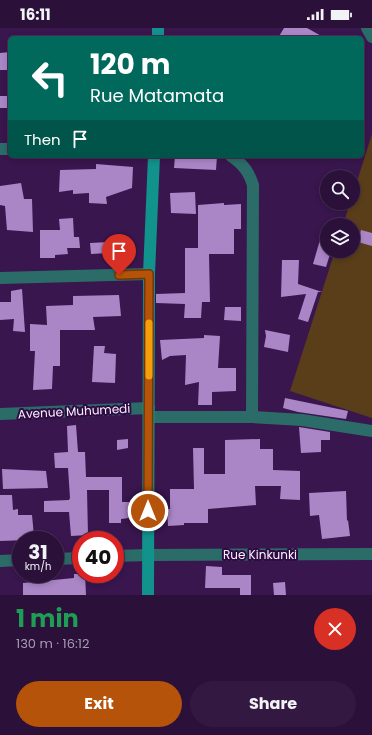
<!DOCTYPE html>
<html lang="en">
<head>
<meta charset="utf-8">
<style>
	body { margin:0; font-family:Poppins,sans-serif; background:#331942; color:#f1f3f6; height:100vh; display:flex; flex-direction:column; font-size:15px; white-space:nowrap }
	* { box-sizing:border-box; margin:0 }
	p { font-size:13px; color:#a69daf }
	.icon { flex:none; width:22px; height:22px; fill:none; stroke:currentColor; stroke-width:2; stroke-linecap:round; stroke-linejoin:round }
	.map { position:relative; height:567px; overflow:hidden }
	.side { display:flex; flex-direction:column; background:#2b103a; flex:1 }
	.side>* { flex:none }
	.hud { position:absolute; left:8px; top:8px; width:356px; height:122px; border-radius:6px; box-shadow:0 2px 6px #0003,0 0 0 1px #473054; background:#00695c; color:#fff; overflow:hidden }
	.tools { position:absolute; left:320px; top:142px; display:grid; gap:8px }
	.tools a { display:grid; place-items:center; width:40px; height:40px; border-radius:50%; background:#2b103a; box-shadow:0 2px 6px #0003,0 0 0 1px #473054; font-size:20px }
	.speed { position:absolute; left:12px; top:503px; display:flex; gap:8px; font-size:20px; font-weight:700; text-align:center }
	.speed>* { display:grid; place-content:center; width:52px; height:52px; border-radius:50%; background:#2b103a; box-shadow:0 2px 6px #0003,0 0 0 1px #473054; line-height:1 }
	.speed small { font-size:10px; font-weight:400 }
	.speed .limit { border:6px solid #d22; background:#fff; color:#111 }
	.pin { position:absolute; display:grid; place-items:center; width:34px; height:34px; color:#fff; margin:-41px -17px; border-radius:50% 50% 50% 0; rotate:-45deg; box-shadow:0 0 4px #0007 }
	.pin .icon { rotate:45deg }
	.me { position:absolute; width:44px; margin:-22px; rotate:0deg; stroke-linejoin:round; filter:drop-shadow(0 0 3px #0008) }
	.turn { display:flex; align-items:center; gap:14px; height:84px; padding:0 16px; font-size:18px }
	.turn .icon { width:52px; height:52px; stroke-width:2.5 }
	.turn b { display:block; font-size:28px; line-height:34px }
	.then { display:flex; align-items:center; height:38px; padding:0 16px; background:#0003; gap:8px; font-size:15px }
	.round { display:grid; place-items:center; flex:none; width:42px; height:42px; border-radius:21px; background:#331942 }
	.summary { display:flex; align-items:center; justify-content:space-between; height:68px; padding:0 16px }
	h1 { font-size:24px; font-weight:700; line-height:30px; color:#1e9e55 }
	.cta { display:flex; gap:8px; margin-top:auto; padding:8px 16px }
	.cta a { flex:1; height:46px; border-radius:24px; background:#b45309; color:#fff; font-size:16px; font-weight:700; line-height:46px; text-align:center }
	.cta a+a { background:#331942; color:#f1f3f6 }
	.status { display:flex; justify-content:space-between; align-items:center; height:28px; padding:0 20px; background:#2b103a; direction:ltr }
	.status svg { height:11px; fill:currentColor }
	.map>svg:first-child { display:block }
	.green { fill:#5a3e19 }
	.building { fill:#ab86c7 }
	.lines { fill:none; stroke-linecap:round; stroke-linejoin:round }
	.street { stroke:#2b6c69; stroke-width:12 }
	.secondary { stroke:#11928c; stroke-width:12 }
	.route-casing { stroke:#753606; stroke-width:10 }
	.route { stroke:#b45309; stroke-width:7 }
	.slow { stroke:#f59e0b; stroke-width:7 }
	.labels { text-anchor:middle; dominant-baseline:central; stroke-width:4; stroke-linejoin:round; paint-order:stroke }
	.street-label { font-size:12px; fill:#f8f0fe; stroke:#2f0a43 }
</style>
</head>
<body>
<div class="status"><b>16:11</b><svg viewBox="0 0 49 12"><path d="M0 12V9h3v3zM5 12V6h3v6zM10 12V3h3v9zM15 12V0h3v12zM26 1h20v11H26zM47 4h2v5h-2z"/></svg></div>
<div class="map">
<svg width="372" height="567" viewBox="0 0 372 567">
	<rect width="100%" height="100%" fill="#39164e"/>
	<path class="green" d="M372,106V390L290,363L335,223H353V197H343L350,175H353V166Z"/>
	<path class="building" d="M284,0H307L325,10H278Z
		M10,24V42H0V25Z
		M0,68H10V80H0Z
		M175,128H217L216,142L174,140Z
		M96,136L133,139L132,160L106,169L107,176L89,175V165L73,166V162L59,164L60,142L96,141Z
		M21,155L24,171H32L33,204L7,202L5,178L0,177V158Z
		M195,164L196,186L171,185L170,165Z
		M224,175V177L241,176V201H234V226H209L210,274H202L201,290H184L185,276L156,275V266L185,265V220H198V177Z
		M73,190L74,209H79L80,220H67L68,226L55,227V230H40V202H60L59,191Z
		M324,198H327V223H331L326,239L313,236Z
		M361,202L372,205V218L358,214Z
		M128,213L126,227L108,225L91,226L90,215Z
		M282,232H299L298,256L322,264H318L308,294L298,291L306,266L281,269Z
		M22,261L25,304L13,303L14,291L0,292V274H11V263Z
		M119,267L121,288L93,289L95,302H60V338H53L52,361L33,362L35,323H30V296L47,297L46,278L73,277V268Z
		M225,279H241V293L224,292Z
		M265,302L290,307L288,324L264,319L266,308Z
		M204,307L220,308L218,340H236V363L212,364V377H198L199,354L185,357L186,327L170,328L162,332L160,312L204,310Z
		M94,318H105L104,325L116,326L115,355L92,354Z
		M285,370L348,383L346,391L298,384L283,380Z
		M76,397L78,424H85L86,449H122V474H129V490L121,491V495H109V462H87L88,507L71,508L69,484H44V473L69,472L70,470L68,440H55L54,425L68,424L67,398Z
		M299,399L330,404V412H321V424L301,425Z
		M128,411V420L117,422V412Z
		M260,411V421H273V442L300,443V472L280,471L281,458H255L256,477L208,481V495H184V497L168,498L167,481H170V461H194L193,420H204V446H225V412Z
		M2,441L46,443L48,460L3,461Z
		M346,463L347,493L348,492L350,508L322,511L319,487L310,488L309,465Z
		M0,467H12L13,482L18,481V487H32L34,508H28V512L0,513Z
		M206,538L222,539V547H251V567H240V560H205Z
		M74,546H85L86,567H23V555L74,550Z
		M285,554L286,567H274L273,555Z"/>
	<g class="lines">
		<path class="street" d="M367,0L372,9
			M0,121H10
			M231,128C243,136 249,144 253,157L252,389
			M0,250L149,246
			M0,386L149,380
			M149,389H252L302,392L372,403
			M115,528L148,527L372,526
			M55,531L81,530
			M0,533L21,532"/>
		<path class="secondary" d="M158,10V0
			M148,567L149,246L154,128"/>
	</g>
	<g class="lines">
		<g class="route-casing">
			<path id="route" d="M119,247L149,246L148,483"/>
		</g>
		<use href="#route" class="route"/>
		<path class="slow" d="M149,348V295"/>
	</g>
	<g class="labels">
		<g class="street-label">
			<text transform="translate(74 383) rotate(-3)">Avenue Muhumedi</text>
			<text x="260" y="526">Rue Kinkunki</text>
		</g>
	</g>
</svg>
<div class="tools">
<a><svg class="icon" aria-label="search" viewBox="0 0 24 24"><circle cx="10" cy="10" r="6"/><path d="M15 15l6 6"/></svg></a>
<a><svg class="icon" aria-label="layers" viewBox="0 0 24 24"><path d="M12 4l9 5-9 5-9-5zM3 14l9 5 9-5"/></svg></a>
</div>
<div class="speed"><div>31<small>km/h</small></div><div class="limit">40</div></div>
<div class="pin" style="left:119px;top:247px;background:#d93025"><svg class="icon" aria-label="arrive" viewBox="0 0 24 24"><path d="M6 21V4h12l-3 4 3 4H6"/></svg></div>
<svg class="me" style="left:148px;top:483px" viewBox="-20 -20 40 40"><circle r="17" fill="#b45309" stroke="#fff" stroke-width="3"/><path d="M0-11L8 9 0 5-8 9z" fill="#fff"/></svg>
<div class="hud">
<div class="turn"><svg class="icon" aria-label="left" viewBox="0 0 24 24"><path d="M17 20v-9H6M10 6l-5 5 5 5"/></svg><div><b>120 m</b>Rue Matamata</div></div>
<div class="then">Then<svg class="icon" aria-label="arrive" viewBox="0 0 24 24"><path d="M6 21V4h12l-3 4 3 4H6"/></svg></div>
</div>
</div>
<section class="side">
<div class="summary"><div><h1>1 min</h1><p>130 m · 16:12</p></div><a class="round" style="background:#d93025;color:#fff"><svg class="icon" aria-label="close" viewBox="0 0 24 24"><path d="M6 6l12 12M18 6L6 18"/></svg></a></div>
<div class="cta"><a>Exit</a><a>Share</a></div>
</section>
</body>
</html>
